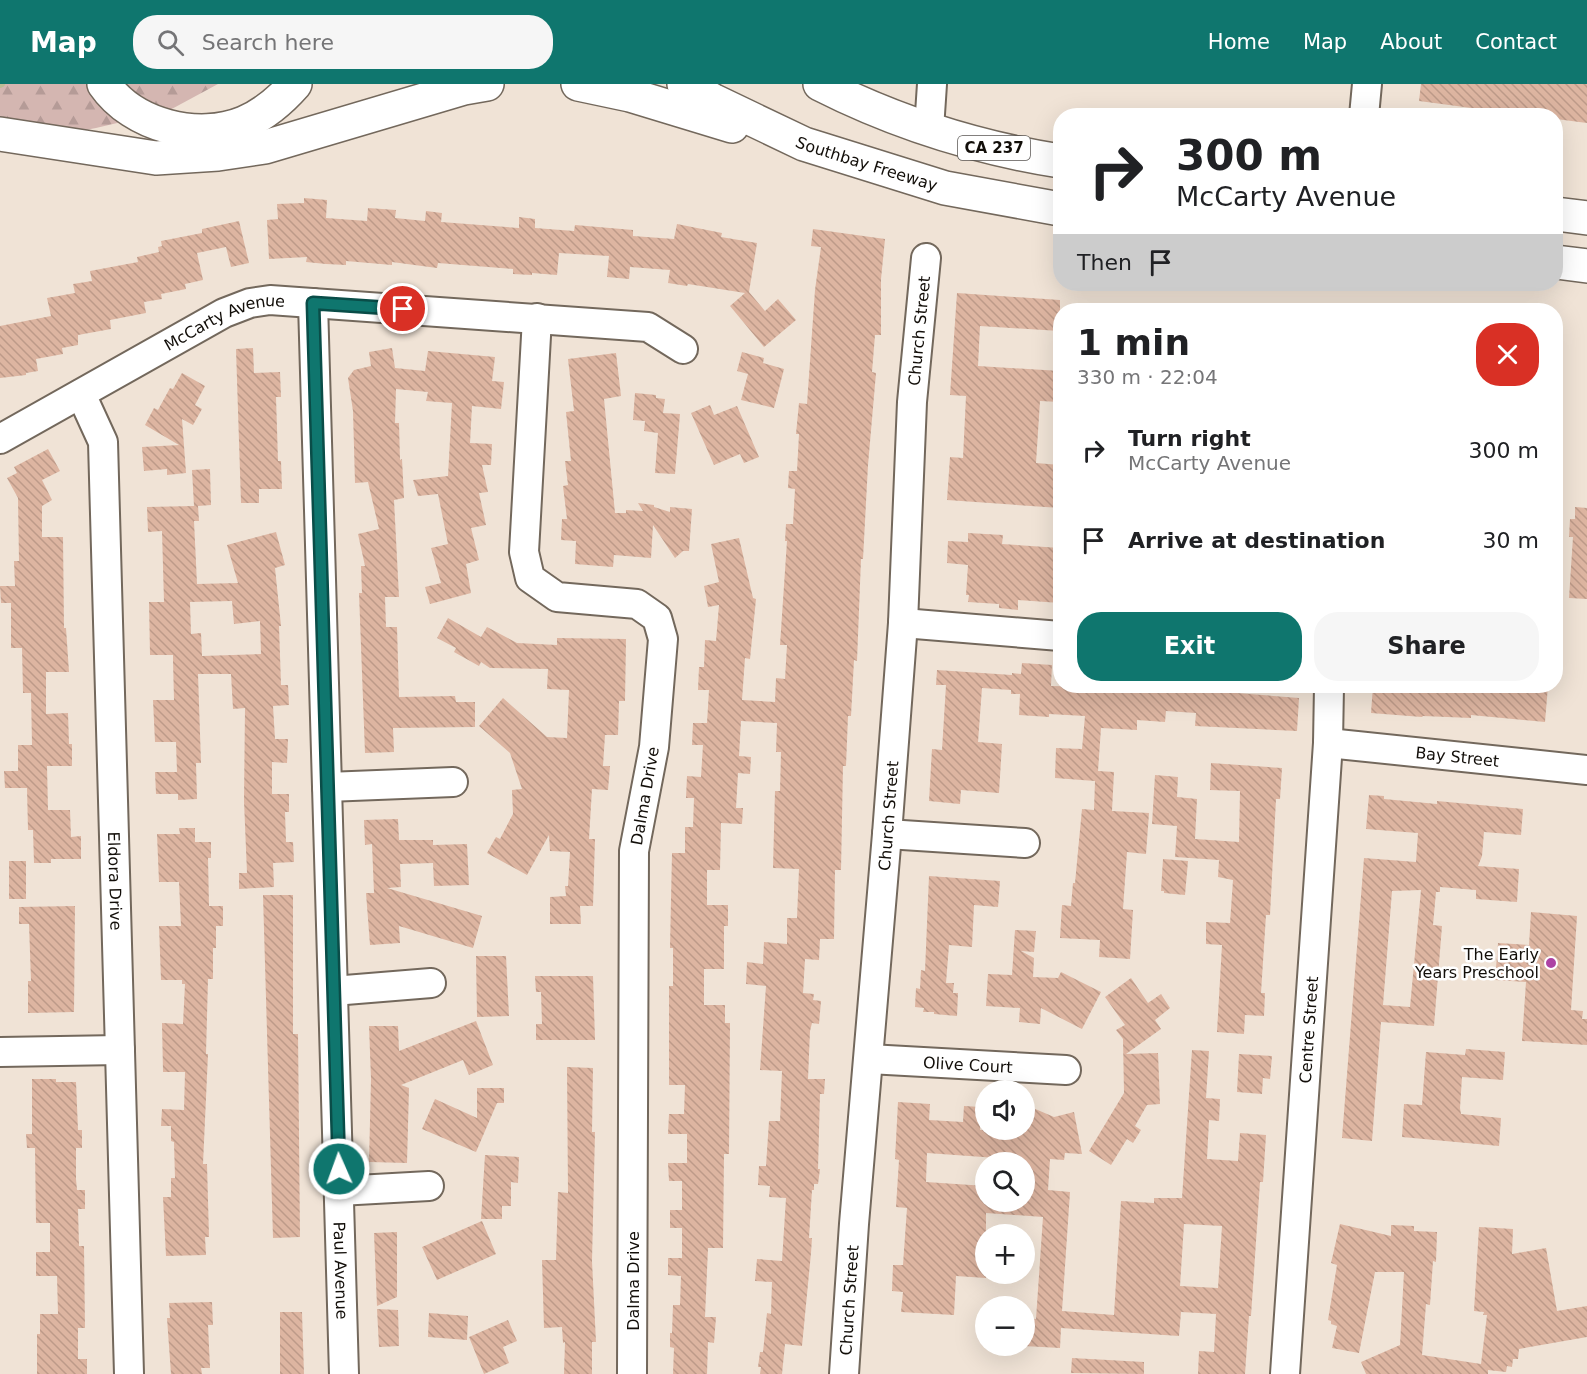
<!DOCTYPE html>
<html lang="en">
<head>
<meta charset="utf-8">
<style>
	body { margin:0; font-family:"DejaVu Sans",sans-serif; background:#f6f6f6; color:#202124; height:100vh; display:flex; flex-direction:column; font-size:22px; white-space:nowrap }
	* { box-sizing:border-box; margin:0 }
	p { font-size:20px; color:#757577 }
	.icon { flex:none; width:33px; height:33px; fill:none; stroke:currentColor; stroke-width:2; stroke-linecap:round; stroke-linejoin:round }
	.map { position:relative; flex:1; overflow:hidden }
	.details { position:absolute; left:1053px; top:219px; width:510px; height:390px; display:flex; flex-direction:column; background:#fff; border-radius:24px; box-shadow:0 6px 24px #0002 }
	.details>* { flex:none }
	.banner { position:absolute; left:1053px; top:24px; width:510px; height:183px; border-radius:24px; box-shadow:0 6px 24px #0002; background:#fff; color:#202124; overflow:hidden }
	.buttons { position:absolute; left:975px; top:996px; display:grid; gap:12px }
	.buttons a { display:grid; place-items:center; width:60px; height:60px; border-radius:50%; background:#fff; box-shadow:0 6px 24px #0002; font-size:30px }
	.pin { position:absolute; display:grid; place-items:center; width:51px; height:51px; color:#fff; margin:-26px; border:3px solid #fff; border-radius:50%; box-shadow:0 2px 6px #0007 }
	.me { position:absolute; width:66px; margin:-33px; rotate:358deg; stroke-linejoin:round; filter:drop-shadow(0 0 4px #0008) }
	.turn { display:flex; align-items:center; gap:21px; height:126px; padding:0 24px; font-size:27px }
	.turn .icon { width:78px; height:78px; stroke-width:2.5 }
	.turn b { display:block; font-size:42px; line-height:51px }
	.then { display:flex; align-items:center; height:57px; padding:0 24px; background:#0003; gap:12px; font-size:22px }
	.round { display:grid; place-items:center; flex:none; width:63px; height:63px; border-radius:24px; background:#f6f6f6 }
	.head { display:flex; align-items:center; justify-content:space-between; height:102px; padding:0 24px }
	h1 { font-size:36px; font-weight:800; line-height:45px }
	.primary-button { display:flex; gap:12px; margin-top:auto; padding:12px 24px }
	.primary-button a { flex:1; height:69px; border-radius:24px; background:#0f766e; color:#fff; font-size:24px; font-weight:800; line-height:69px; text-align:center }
	.primary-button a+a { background:#f6f6f6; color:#202124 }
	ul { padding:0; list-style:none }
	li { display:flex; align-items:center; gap:18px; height:90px; padding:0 24px }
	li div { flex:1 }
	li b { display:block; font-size:22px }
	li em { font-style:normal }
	header { display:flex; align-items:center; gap:36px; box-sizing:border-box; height:84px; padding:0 30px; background:#0f766e; color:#fff }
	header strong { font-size:28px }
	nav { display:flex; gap:33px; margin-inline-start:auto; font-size:21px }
	.search { width:420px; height:54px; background:#f6f6f6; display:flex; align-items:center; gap:15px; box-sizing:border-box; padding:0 21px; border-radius:24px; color:#757577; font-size:22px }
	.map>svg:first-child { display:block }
	.forest { fill:url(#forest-firs) }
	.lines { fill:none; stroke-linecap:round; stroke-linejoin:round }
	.stream { stroke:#bdbd95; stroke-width:6 }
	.building { fill:url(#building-back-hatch); fill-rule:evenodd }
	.minor-casing { stroke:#73685c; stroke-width:32 }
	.highway-casing { stroke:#73685c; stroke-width:36 }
	.minor { stroke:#fff; stroke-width:28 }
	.highway { stroke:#fff; stroke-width:33 }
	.route-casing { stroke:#0a4d48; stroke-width:15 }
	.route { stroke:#0f766e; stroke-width:10 }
	.poi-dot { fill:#ac43a4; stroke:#fff; stroke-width:2 }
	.labels { text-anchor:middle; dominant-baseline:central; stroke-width:5; stroke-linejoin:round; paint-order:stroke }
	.shield { fill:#fff; stroke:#595653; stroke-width:1.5 }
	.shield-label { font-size:15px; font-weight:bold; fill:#120e09 }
	.street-label { font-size:16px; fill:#120e09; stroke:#fff }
	.poi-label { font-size:16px; fill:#120e09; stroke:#fff; text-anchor:end }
</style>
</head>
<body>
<header>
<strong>Map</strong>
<div class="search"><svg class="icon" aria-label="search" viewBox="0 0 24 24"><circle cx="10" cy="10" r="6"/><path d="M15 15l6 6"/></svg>Search here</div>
<nav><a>Home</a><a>Map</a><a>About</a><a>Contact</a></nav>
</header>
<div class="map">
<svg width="1587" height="1290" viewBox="0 0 1587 1290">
	<defs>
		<pattern id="forest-firs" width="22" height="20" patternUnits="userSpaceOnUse" patternTransform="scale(1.5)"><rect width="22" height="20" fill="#d4b6b1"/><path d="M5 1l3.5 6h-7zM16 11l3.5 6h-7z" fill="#b59b97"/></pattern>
		<pattern id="building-back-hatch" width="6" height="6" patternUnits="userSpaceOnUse" patternTransform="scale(1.5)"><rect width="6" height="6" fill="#ddb5a1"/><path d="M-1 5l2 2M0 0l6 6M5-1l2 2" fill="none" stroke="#bd9a89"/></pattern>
	</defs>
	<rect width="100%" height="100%" fill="#f0e3d6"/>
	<path class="forest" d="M0,0H218L168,27L96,44L0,62Z"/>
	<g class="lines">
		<path class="stream" d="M0,1L2,0"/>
	</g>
	<path class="building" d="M1421,0H1587V39L1556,35V32H1531L1419,17Z
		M304,114L327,116L326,134L367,137L368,124L396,126L395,134L425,137L426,127L442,129L441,138L519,144V133L535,135V144L574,147L575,141L633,146V152L674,155L677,140L722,149L721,153L757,159L749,208L765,227L778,215L796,236L764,263L730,222L745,209L688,200L687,202L668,199L670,186L630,183L629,195L607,193L609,172L559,169L557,191L532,189V191L513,190V185L438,179L437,184L392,178V181L346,177V181L326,180L306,178L307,173L269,175L267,136L278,135L277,120L304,119Z
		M239,137L249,179L231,183L226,163L197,169L203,196L185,200L186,205L161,210L162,215L144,218L146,229L110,236L111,245L78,251V261L62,264L63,270L36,275L38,287L26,289V291L0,294V242L51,232L47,214L75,209L73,200L92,197L90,187L138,178L137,173L159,168L158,163L162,162L161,157L202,149V145Z
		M813,145L885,155L881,195V251H875L872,288L876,289L868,381L863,475H861L857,577L854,576L851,632H848L846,682H843L841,786H835L834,855H820L819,876L805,875L803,909L814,910L813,916L821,917L819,940L812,939L810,947L808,995H825L824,1010H820L818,1085H820L818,1100H814V1106H812L809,1154H812L811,1169L802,1262L785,1260L782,1290H760L761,1283H758L760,1268H763L767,1229L771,1230L772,1198L755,1197L757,1175L782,1177L786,1114L769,1113L770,1102L758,1101L759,1082H766L769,1037H780L782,987L760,986L766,902L746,900L747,878L763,880L764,858L787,860V834H797L799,785L773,784L775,707H780L781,668H776L777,639L741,637L739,672L751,673L750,690L738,689L736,724H743L742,740L721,739L720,786H707V821H728V842H724V885H704V921H725V939H730L729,1070H724L723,1164H708L705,1233H716L714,1259L708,1258L707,1290H673L674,1264L670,1263V1249H672L673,1221H680L681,1192L668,1191V1174H682V1144H670V1126H682V1097H669L668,1079H687V1050H668L669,1030H684L685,1001H669V902H673V864H670L672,769H685V743H693L694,714H686L687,692L701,693L703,661H692L693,639H707L709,606H698L699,583H704L705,556L716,557L719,521L708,523L704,502L719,498L711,460L739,454L753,514L756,515L750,575L745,574L742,616L775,618L776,594L785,595L787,561H780L787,457H785L786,440H793L795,405L788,404L789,387H797L799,350H796L799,319L807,320L815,206L821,163L811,162Z
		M957,209L1060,216V247L980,242L978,282L1060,287V318L1040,317L1036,379L1060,381V424L947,416L950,373L963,374L966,312L950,311Z
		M253,264L254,289L280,288L281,313H276L278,377H281L282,405H259V419H241L236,265Z
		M392,264L395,284L425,287L428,267L495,273L492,297L504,298L501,325L472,322L470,359L492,360L491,381H482L488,408L479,409L486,441L471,444L479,476L466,480L471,509L430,520L425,503L441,499L431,464L448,460L438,410L418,412L413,396L448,392L452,319L426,317L428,308L396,305L395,339H399L400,376L402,375L404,414L394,416L399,513H385L386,543H397L399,613L455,612L456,618H475V643L393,644L394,668L365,669L359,509H362L361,482H365L358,450L379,445L368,398L355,399L353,327L348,294L354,286L371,282L369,268Z
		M742,268L764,274L763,279L784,285L774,324L741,316L748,290L737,287Z
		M616,269L621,312L604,315L615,429H626V426L643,427L638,419L654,421V423L670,428V423L692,425L689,467H683L675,474L653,441L651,474L614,471L613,483L575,480L576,457L561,456L562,435H567L563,402L568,401L565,377H571L566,328L574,327L568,275Z
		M182,289L205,302L195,321L202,325L193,341L182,335L186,389L167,391V385L144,387L142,363L179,361L145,341L154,324L158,326L170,304L173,305Z
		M635,309L656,311V314L665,315L663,329L680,330L675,390L655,389L658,349L644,347L645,337L633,336Z
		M710,321L714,331L737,322L759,373L744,379L740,370L714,381L691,329Z
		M48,365L60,387L42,396L52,416L42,422V453H63L64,544H66L69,588H46V630L68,629L69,660H72V682H47L48,726H70L71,753L81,752V775H51V779H34L33,746H28L27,704H5L4,687H18V661H32L31,609H23L22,564H11V519H1L0,502H15L14,477H19L18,414L7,394L17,389L14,383Z
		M210,385L211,421L198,422L199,437H194L197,500L238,499L227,461L276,448L285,481L275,484L281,542H279L281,601H288L289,621L273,622L275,655H288L287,679L272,678V710H289V728H285L286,758H293L294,778L273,779L274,803L239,805V789H247L244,717L245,624L233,625L231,590H198L201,679H196L197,715L178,716V710H156L155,688H177L176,658H155L153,616H174L173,576V571H150L149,518H164L162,447L148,448L147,423L194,422L192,386ZM232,517L234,540L260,537L261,570L202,572L201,549L191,550L190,518Z
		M1575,423L1587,424V515L1569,514L1573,453H1569L1570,435H1575Z
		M968,449L1003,451L1002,460L1060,464V519L1018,516V526L999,524V520L968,518L969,511H966L968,481L947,479L948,457L968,458Z
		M448,534L481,553L487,543L517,559L557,561V554L626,555L625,617H619L618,651H605L603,682H610L608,706L592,705L589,755H595L593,822H580L581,840H550V813L566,812L565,802H568L570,768L550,767L549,751L527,791L487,769L496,753L500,755L513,730L512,706L522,705L510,669L479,642L503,614L547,653L567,654L569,606L547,605L548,585L490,584L481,578L479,582L454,568L456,564L437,554Z
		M1022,579L1052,581L1051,602L1146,604L1147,602L1299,614L1297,647L1195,642L1196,629L1166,627L1165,638L1137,636V646L1101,644L1098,687L1114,688L1112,727L1149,729L1146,770L1127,768L1123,825L1133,826L1130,875L1099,873L1100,856L1060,854L1062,821L1071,822L1073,799H1075L1082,725L1094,726L1095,697L1055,694L1056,664L1082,665L1085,632L1049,630V633L1019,631L1020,610H1011V606L982,604L978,658L1002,660L999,709L961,706L960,720L929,717L932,665L942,666L946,601H936L937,586L1012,591V589L1021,590Z
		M1373,602L1442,605V602H1548L1545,638L1471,631V634L1423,632L1422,633L1371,629Z
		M1211,679L1282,684L1280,715H1276L1270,831H1266L1261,909H1265L1264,932L1245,931L1244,950L1217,948L1222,861L1206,860V838L1230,839L1233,796L1218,793L1219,776L1175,773L1177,742L1152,740L1155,691L1178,693L1177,713L1197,715L1195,755L1239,758L1240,707L1210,706Z
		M1369,711L1384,712V715L1437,720V717L1523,725L1521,751L1484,748L1482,772L1478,782L1519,785L1517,818L1476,815V806L1440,803V808H1436L1433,841L1442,842L1434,942L1381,938L1372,1057L1342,1054L1364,774L1416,778L1418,749L1366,745ZM1421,806L1410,923L1383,921L1392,807Z
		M398,735L399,756H433V761L467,760L469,801L434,802L433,779L400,780L401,803L387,804L482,832L473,864L399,842L400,859L370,861L366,809H374L372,760L365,761L364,736Z
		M179,744H195V758H211V774H208L209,822H223V842H216V864H213V895H208L206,970H208L203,1080H207L209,1153H205L206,1171L166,1172L163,1113H171V1094H175L174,1058L171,1057V1042H161L162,1025L184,1026L185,988H163L162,939L183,940L185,900H182V896H161L159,842H181L179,798H159L157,750H180Z
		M1163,775L1188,777L1185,811L1164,809V807H1161Z
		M9,777H26V815H9Z
		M929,792L1000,797L998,823L974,821L972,863L949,861L946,899H954L953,909H958L957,932L934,930V928H923L924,924L915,923L916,904L920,905L921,886L925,887Z
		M263,811H293V950H298L300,1153L273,1154Z
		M75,822L74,928L28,929V897H31L29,840H19V823Z
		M1531,828L1577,832L1571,926L1583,927L1582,935H1587V961L1522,957L1526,898L1495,896L1498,859L1529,861Z
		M1015,846L1036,847L1034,868L1021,867L1034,874L1033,893L1058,894L1061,888L1101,908L1082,945L1041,924L1040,940L1019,938L1020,924L986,922L988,890L1012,891Z
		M476,872H506L509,932L477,933Z
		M535,892H593L595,956H536V940H542L541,908H536Z
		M1131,894L1148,919L1161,910L1170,924L1155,936L1161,945L1126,970L1158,969L1160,1020L1147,1021L1135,1042L1141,1046L1133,1059L1127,1055L1111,1081L1089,1067L1124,1009L1123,955L1116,946L1125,941L1105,913Z
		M476,937L493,981L469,991L463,976L401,1001L409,1004L407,1079L369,1078L371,995L369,942H398L399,967Z
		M1466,965L1505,968L1503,996L1462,993L1460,1024L1461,1030L1501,1034L1499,1062L1402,1053L1404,1020L1422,1021L1426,968L1465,971Z
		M1192,966L1209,967L1206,1014L1220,1015L1219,1037L1209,1036L1207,1075L1238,1077L1240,1049L1266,1051L1263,1098H1260L1251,1232H1249L1245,1290H1198L1199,1267L1214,1268L1216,1230L1181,1228L1179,1252L1061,1244L1060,1264L1024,1262V1234L1036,1235L1043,1133L986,1129V1194L956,1192L954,1231L901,1228L903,1208L892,1207L893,1181H903L907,1124L896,1123L899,1076L895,1075L898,1018L930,1020L929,1036L963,1038L964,1022L981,1023L980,1046H1024V1030H1033V1024L1054,1033L1074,1028L1082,1070L1065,1069L1064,1076L1050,1075L1048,1106L1070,1108L1062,1227L1114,1231L1121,1117L1154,1119V1114H1182ZM927,1069L1024,1076V1118H986V1125V1102L926,1098ZM1184,1140L1222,1142L1218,1204L1180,1202Z
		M1239,970L1272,972L1270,995L1263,994L1262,1010L1237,1008Z
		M567,983L593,984L592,1048H595L592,1177L596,1258H592V1290H564L565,1258L563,1259L562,1243L544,1244L542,1176H556L558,1108L568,1109Z
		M32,995H56V998H76L78,1046H82V1064H76V1095L77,1106H85V1125H78L79,1162H84L85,1244H78V1275H87V1290H37V1250H40V1230H58L57,1192H36V1168H50V1139H36L35,1064H27L26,1050H32Z
		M477,1004H504V1019H497L476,1068L422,1045L435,1015L477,1034Z
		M485,1071L519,1073L518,1099L511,1098V1122H502V1135H481Z
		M482,1137L496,1170L437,1196L422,1163Z
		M1340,1140L1391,1152V1141L1414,1142V1147L1437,1148L1436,1178L1433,1177L1430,1221L1426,1220L1422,1271L1481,1280L1487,1231H1483L1484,1228L1474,1227L1479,1143L1513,1145L1512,1170L1546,1164L1557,1227L1587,1222V1253L1519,1265L1518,1275H1513L1512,1283L1507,1282L1506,1288L1488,1286V1290H1366L1361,1278L1400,1261L1404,1188H1375L1359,1269L1332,1264L1337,1242L1331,1240V1237L1328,1236L1337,1181L1331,1179Z
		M397,1148V1213L377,1222L374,1149Z
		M212,1218L213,1241H208L210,1284H201L202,1290H171L167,1234H170L169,1219Z
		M377,1225L398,1226L399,1262L379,1263Z
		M280,1228H302L304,1290H280Z
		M429,1229L468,1232L467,1256L428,1253Z
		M508,1236L517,1257L503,1263L509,1279L484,1290L469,1253Z
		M1072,1274L1144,1278V1290L1071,1289Z"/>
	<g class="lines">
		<g class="minor-casing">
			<g id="minor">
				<path d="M1364,32L1367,0"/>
				<path d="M929,45L932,0"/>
				<path id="s1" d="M313,219L344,1290"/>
				<path d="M537,234L524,468L530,494L557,513L637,520L657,534L663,555L654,663L634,767L632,1290"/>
				<path id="s2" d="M81,310L103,358L129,1290"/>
				<path id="s3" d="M0,355L224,229L250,219L270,216L648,243L683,265"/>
				<path d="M903,539L1060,552"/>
				<path id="s4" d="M1328,659L1587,686"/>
				<path d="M327,703L453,698"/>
				<path d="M887,750L1025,759"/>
				<path d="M333,907L431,899"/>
				<path d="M0,968L120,966"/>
				<path id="s5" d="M869,975L1066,986"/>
				<path d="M339,1107L429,1102"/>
				<path id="s6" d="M844,1290L854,1140L887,750L903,539L912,318L926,174"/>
				<path id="s7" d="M1285,1290L1328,659L1329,602"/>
			</g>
		</g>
		<g class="highway-casing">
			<g id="highway">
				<path d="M104,0C133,42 198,58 244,39C265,30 280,17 295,0"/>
				<path d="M578,0L630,11L732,42"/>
				<path id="s8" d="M684,0L714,17L804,60L945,104L1060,125"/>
				<path d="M820,0C895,38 978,64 1060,77"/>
				<path d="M0,50L156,74L218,70L265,63L464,4L487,0"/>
				<path d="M1556,130L1587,134"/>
				<path d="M1556,178L1587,182"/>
			</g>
		</g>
		<use href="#minor" class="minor"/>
		<use href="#highway" class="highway"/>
	</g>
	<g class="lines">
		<g class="route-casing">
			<path id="route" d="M339,1085L313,219L403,225"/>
		</g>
		<use href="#route" class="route"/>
	</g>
	<circle class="poi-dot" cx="1551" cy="879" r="6"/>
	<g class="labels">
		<rect class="shield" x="958" y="52" width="72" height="24" rx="4.5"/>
		<g class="shield-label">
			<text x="994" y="64">CA 237</text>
		</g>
		<g class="street-label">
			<text stroke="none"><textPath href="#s8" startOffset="200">Southbay Freeway</textPath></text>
			<text stroke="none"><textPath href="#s3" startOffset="255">McCarty Avenue</textPath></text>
			<text stroke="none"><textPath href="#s6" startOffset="1046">Church Street</textPath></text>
			<text stroke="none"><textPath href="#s4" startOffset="130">Bay Street</textPath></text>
			<text transform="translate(645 712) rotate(-80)">Dalma Drive</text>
			<text stroke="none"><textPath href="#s6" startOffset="560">Church Street</textPath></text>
			<text stroke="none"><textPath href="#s2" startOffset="492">Eldora Drive</textPath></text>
			<text stroke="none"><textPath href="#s7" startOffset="345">Centre Street</textPath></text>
			<text stroke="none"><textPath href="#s5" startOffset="99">Olive Court</textPath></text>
			<text stroke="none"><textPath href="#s1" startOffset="968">Paul Avenue</textPath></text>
			<text transform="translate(633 1197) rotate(-90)">Dalma Drive</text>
			<text stroke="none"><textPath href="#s6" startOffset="74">Church Street</textPath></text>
		</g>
		<g class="poi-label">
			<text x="1539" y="870">The Early<tspan x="1539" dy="18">Years Preschool</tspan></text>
		</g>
	</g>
</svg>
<div class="buttons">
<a><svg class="icon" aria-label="sound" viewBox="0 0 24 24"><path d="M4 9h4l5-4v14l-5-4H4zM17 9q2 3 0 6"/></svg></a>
<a><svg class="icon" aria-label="search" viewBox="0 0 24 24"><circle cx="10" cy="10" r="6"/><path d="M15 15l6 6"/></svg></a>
<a>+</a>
<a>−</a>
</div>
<div class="pin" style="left:403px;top:225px;background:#d93025"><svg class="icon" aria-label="arrive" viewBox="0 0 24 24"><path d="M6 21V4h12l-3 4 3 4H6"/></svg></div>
<svg class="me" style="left:339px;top:1085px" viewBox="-20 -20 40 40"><circle r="17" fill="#0f766e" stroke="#fff" stroke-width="3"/><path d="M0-11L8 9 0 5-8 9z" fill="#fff"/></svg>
<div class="banner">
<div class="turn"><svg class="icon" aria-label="right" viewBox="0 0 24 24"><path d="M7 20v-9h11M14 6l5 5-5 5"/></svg><div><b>300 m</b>McCarty Avenue</div></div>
<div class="then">Then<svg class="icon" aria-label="arrive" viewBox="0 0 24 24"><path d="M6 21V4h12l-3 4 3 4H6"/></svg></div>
</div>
<section class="details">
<div class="head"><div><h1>1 min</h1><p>330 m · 22:04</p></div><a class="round" style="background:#d93025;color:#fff"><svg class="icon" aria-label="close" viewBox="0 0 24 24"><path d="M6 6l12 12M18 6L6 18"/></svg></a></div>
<ul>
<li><svg class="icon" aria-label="right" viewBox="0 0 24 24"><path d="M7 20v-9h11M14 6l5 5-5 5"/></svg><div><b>Turn right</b><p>McCarty Avenue</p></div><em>300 m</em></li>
<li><svg class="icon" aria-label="arrive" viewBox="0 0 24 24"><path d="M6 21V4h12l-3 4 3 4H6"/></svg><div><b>Arrive at destination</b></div><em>30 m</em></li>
</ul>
<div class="primary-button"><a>Exit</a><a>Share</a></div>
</section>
</div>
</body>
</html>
